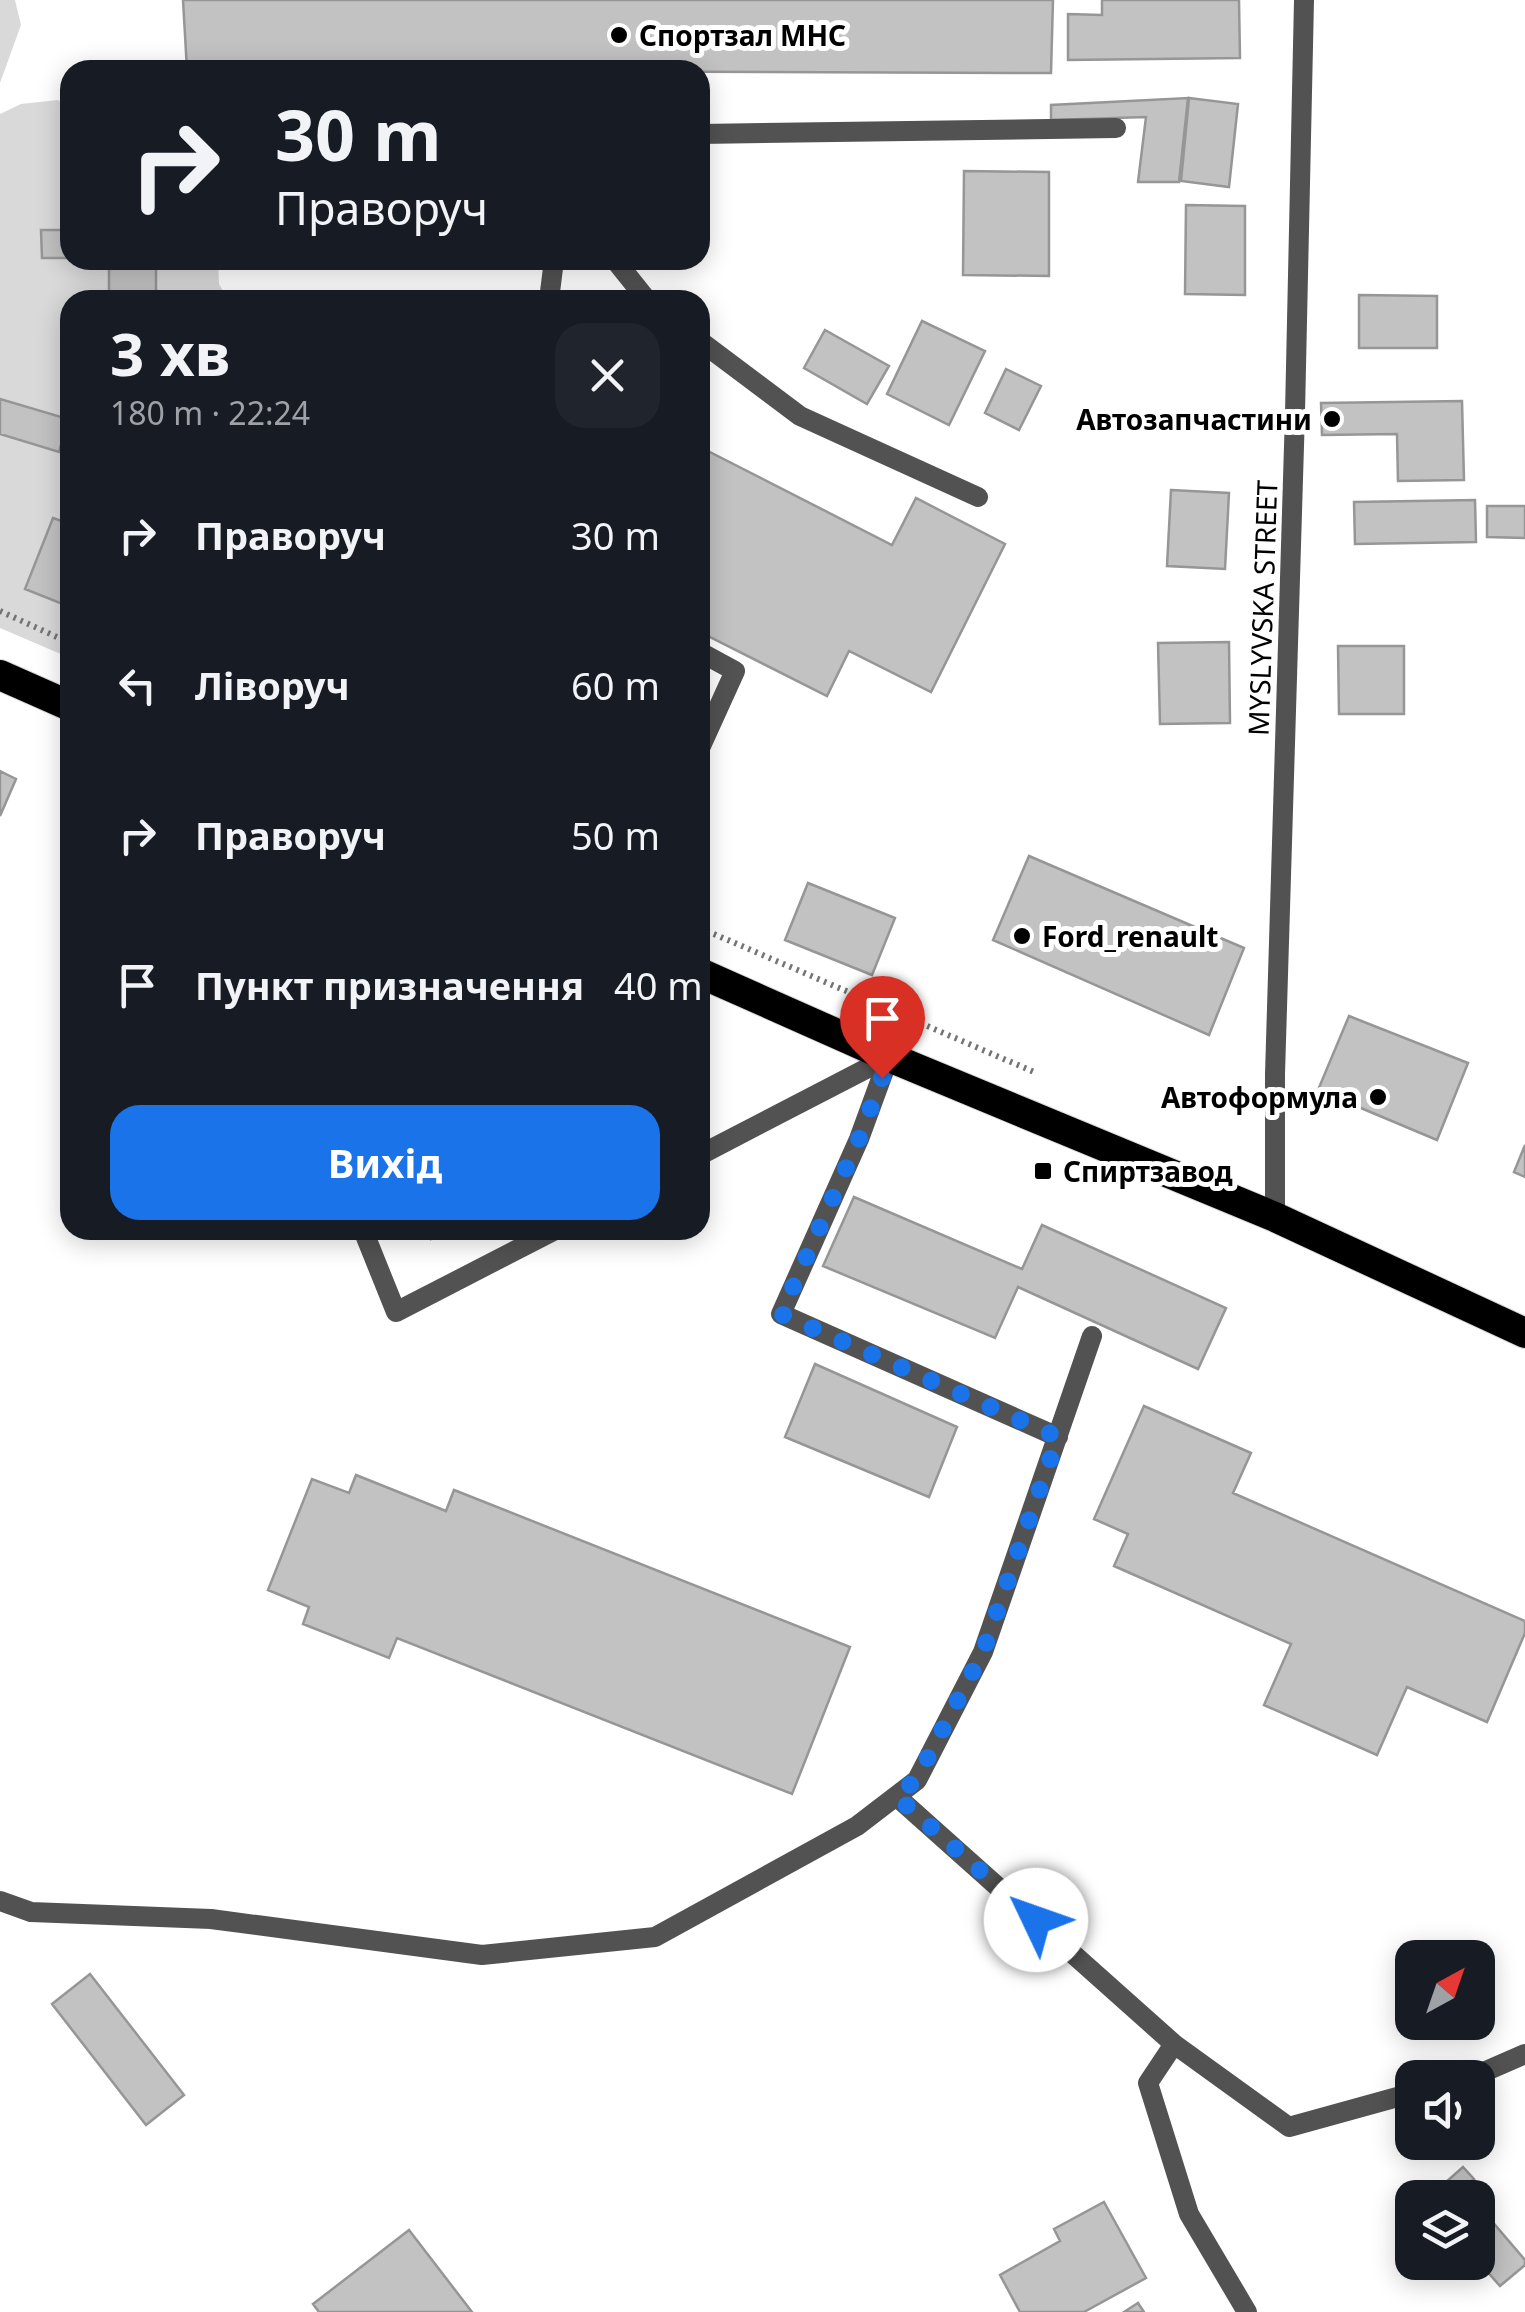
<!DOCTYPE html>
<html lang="uk">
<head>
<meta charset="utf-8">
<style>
	body { margin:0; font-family:"Noto Sans",sans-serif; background:#20242c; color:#f1f3f6; height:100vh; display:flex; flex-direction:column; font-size:38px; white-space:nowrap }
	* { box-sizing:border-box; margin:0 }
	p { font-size:32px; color:#9ea1a6 }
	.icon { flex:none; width:55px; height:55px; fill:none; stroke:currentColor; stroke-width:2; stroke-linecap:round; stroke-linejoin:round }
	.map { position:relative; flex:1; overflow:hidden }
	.sheet { position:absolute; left:60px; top:290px; width:650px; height:950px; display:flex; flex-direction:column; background:#171b24; border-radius:30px; box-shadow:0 5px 25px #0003 }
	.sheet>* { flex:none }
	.banner { position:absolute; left:60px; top:60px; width:650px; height:210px; border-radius:30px; box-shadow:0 5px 25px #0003; background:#171b24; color:#f1f3f6; overflow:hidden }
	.needle { width:65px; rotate:40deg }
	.buttons { position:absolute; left:1395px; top:1940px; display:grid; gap:20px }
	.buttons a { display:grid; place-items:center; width:100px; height:100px; border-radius:20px; background:#171b24; box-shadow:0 5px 25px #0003; font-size:50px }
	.pin { position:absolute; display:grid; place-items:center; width:85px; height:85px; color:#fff; margin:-102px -42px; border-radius:50% 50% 50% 0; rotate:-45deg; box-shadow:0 0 10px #0007 }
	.pin .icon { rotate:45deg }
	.me { position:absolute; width:110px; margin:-55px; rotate:312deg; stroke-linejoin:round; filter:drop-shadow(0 0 8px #0008) }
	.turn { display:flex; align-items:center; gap:35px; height:210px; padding:0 50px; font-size:45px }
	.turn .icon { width:130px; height:130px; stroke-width:2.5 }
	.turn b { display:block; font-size:70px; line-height:85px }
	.round { display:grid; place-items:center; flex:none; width:105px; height:105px; border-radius:30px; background:#20242c }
	.summary { display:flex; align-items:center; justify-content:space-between; height:170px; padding:0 50px }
	h1 { font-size:60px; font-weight:700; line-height:75px }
	.cta { display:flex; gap:20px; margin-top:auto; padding:20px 50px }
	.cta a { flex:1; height:115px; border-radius:30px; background:#1a73e8; color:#fff; font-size:40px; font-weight:700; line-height:115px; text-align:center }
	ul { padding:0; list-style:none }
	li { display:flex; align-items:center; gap:30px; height:150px; padding:0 50px }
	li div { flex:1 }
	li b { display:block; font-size:38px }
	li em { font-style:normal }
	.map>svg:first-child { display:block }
	.green { fill:#d9d9d9 }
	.building { fill:#c2c2c2; stroke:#969696; stroke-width:2.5 }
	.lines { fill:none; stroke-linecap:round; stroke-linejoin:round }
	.highway-casing { stroke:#dbdbdb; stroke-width:32 }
	.path { stroke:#747474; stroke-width:6; stroke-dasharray:2.5 5; stroke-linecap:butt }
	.lane { stroke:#525252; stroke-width:20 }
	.street { stroke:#525252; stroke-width:20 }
	.highway { stroke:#000; stroke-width:30 }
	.route { stroke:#1a73e8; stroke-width:18; stroke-dasharray:0 32.4 }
	.poi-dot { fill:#000; stroke:#fff; stroke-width:4 }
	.labels { text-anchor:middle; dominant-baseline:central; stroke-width:10; stroke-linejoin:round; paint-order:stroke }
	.poi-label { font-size:28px; font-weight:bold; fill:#000; stroke:#fff; text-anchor:start }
	.street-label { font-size:28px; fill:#000; stroke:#fff }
</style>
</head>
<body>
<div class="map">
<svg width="1525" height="2312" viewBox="0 0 1525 2312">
	<rect width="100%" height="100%" fill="#fff"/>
	<path class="green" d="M0,0H15L21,25L0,83Z
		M58,100L70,108V260H218L219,284L228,300H70V658L0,628V114L21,104Z"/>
	<path class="building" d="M183,0H1053L1051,73L187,70Z
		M1102,0H1239L1240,58L1068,60V14L1102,15Z
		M1188,98L1179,182H1138L1146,117L1051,120V105Z
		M1189,98L1238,104L1229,187L1181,181Z
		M964,171L1049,172V276L963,275Z
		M1186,205L1245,206V295L1185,294Z
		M41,230H70V258H42Z
		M109,260H156V295L109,296Z
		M1359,295L1437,296V348H1359Z
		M922,321L985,351L949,425L887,394Z
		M825,330L889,366L867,404L804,368Z
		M1006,369L1041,386L1019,430L985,413Z
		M0,399L68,419L59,452L0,434Z
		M1462,401L1464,480L1398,481L1397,434L1322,435L1321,403Z
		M700,447L892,545L916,498L1005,544L931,692L849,651L827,696L700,632Z
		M1171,490L1229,493L1225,569L1167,566Z
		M1475,500L1476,542L1355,544L1354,502Z
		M1487,506H1525V538L1487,537Z
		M53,518L70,524V607L25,589Z
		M1229,642L1230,723L1160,724L1158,643Z
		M1338,646H1404V714H1339Z
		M0,771L16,779L0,816Z
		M1029,856L1244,948L1209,1035L993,940Z
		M808,883L895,918L872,975L785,940Z
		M1349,1016L1468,1063L1437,1140L1318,1090Z
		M1525,1145V1177L1514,1172Z
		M854,1197L1022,1269L1042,1225L1226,1308L1198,1369L1018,1287L995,1338L823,1266Z
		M427,1230H450L431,1239Z
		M815,1364L957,1427L929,1497L785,1437Z
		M1144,1406L1251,1453L1233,1493L1525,1621V1633L1487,1722L1407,1687L1377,1755L1264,1705L1291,1644L1114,1566L1128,1534L1094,1519Z
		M356,1475L446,1511L454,1490L850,1647L792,1794L397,1638L389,1658L303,1624L309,1607L268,1590L312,1479L349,1493Z
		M90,1974L184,2095L146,2125L52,2004Z
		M1463,2167L1474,2179L1463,2188L1471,2198H1428Z
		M1104,2202L1146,2278L1084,2312H1020L1000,2275L1060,2241L1054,2229Z
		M1478,2205L1525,2260V2265L1500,2286L1478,2261Z
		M409,2230L472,2312H319L313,2304Z
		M1138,2303L1144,2312H1124Z"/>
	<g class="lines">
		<g class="highway-casing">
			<path id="highway" d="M0,675L70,706
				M700,973L889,1057L1275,1217L1525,1333"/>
		</g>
		<path class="path" d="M0,611L70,643
			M700,928L1034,1072"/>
		<path class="lane" d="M700,134L1116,128
			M615,260L647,300
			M549,300L554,260
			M700,341L800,416L978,497
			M700,652L735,671L700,748
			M889,1057L859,1139L781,1314L1058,1437
			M700,1155L889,1057
			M363,1230L396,1312L555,1230
			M896,1796L1174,2044L1148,2083L1189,2214L1247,2312
			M0,1901L31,1912L211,1919L482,1955L655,1937L857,1826L917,1780L983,1652L1092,1336
			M1174,2044L1289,2127L1412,2093
			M1470,2078L1525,2054"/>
		<path class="street" d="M1275,1217V1074L1295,413L1304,0"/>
		<use href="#highway" class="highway"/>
	</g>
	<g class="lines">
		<path class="route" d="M882,1078L859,1139L781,1314L1058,1437L983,1652L916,1780L896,1796L1036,1920"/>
	</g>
	<g class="poi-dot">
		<circle cx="619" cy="35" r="10"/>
		<circle cx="1332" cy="419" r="10"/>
		<circle cx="1022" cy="936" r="10"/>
		<circle cx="1378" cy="1097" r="10"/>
		<rect x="1033" y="1161" width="20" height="20" rx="5"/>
	</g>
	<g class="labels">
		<g class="poi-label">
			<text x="639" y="35">Спортзал МНС</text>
			<text x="1312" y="419" text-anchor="end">Автозапчастини</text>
			<text x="1042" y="936">Ford_renault</text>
			<text x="1358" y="1097" text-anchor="end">Автоформула</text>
			<text x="1063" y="1171">Спиртзавод</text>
		</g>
		<g class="street-label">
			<text transform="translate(1262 608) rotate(-88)">MYSLYVSKA STREET</text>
		</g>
	</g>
</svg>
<div class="buttons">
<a><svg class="needle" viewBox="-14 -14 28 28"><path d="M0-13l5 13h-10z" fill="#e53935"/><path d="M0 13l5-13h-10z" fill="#9ea1a6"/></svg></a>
<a><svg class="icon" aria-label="sound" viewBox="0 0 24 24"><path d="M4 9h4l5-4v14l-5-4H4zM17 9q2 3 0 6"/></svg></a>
<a><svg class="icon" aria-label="layers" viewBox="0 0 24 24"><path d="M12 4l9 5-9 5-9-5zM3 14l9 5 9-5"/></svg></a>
</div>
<div class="pin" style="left:882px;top:1078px;background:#d93025"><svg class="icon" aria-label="arrive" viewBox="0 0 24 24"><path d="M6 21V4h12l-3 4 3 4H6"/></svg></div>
<svg class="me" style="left:1036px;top:1920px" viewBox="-20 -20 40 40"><circle r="19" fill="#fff"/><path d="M0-13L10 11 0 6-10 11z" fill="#1a73e8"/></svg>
<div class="banner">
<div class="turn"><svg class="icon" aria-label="right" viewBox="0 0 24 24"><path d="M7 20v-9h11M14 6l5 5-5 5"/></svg><div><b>30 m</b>Праворуч</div></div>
</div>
<section class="sheet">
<div class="summary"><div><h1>3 хв</h1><p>180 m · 22:24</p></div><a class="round"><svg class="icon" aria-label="close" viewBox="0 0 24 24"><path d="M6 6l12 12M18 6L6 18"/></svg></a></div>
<ul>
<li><svg class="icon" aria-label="right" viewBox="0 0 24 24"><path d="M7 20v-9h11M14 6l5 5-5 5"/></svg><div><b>Праворуч</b></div><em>30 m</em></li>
<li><svg class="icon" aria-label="left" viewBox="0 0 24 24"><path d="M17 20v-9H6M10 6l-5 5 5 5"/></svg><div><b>Ліворуч</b></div><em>60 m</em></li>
<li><svg class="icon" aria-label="right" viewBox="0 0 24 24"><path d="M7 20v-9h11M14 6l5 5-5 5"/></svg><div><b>Праворуч</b></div><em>50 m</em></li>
<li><svg class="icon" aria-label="arrive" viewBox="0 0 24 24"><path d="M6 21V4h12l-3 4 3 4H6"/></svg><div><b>Пункт призначення</b></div><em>40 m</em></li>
</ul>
<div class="cta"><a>Вихід</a></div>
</section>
</div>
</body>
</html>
